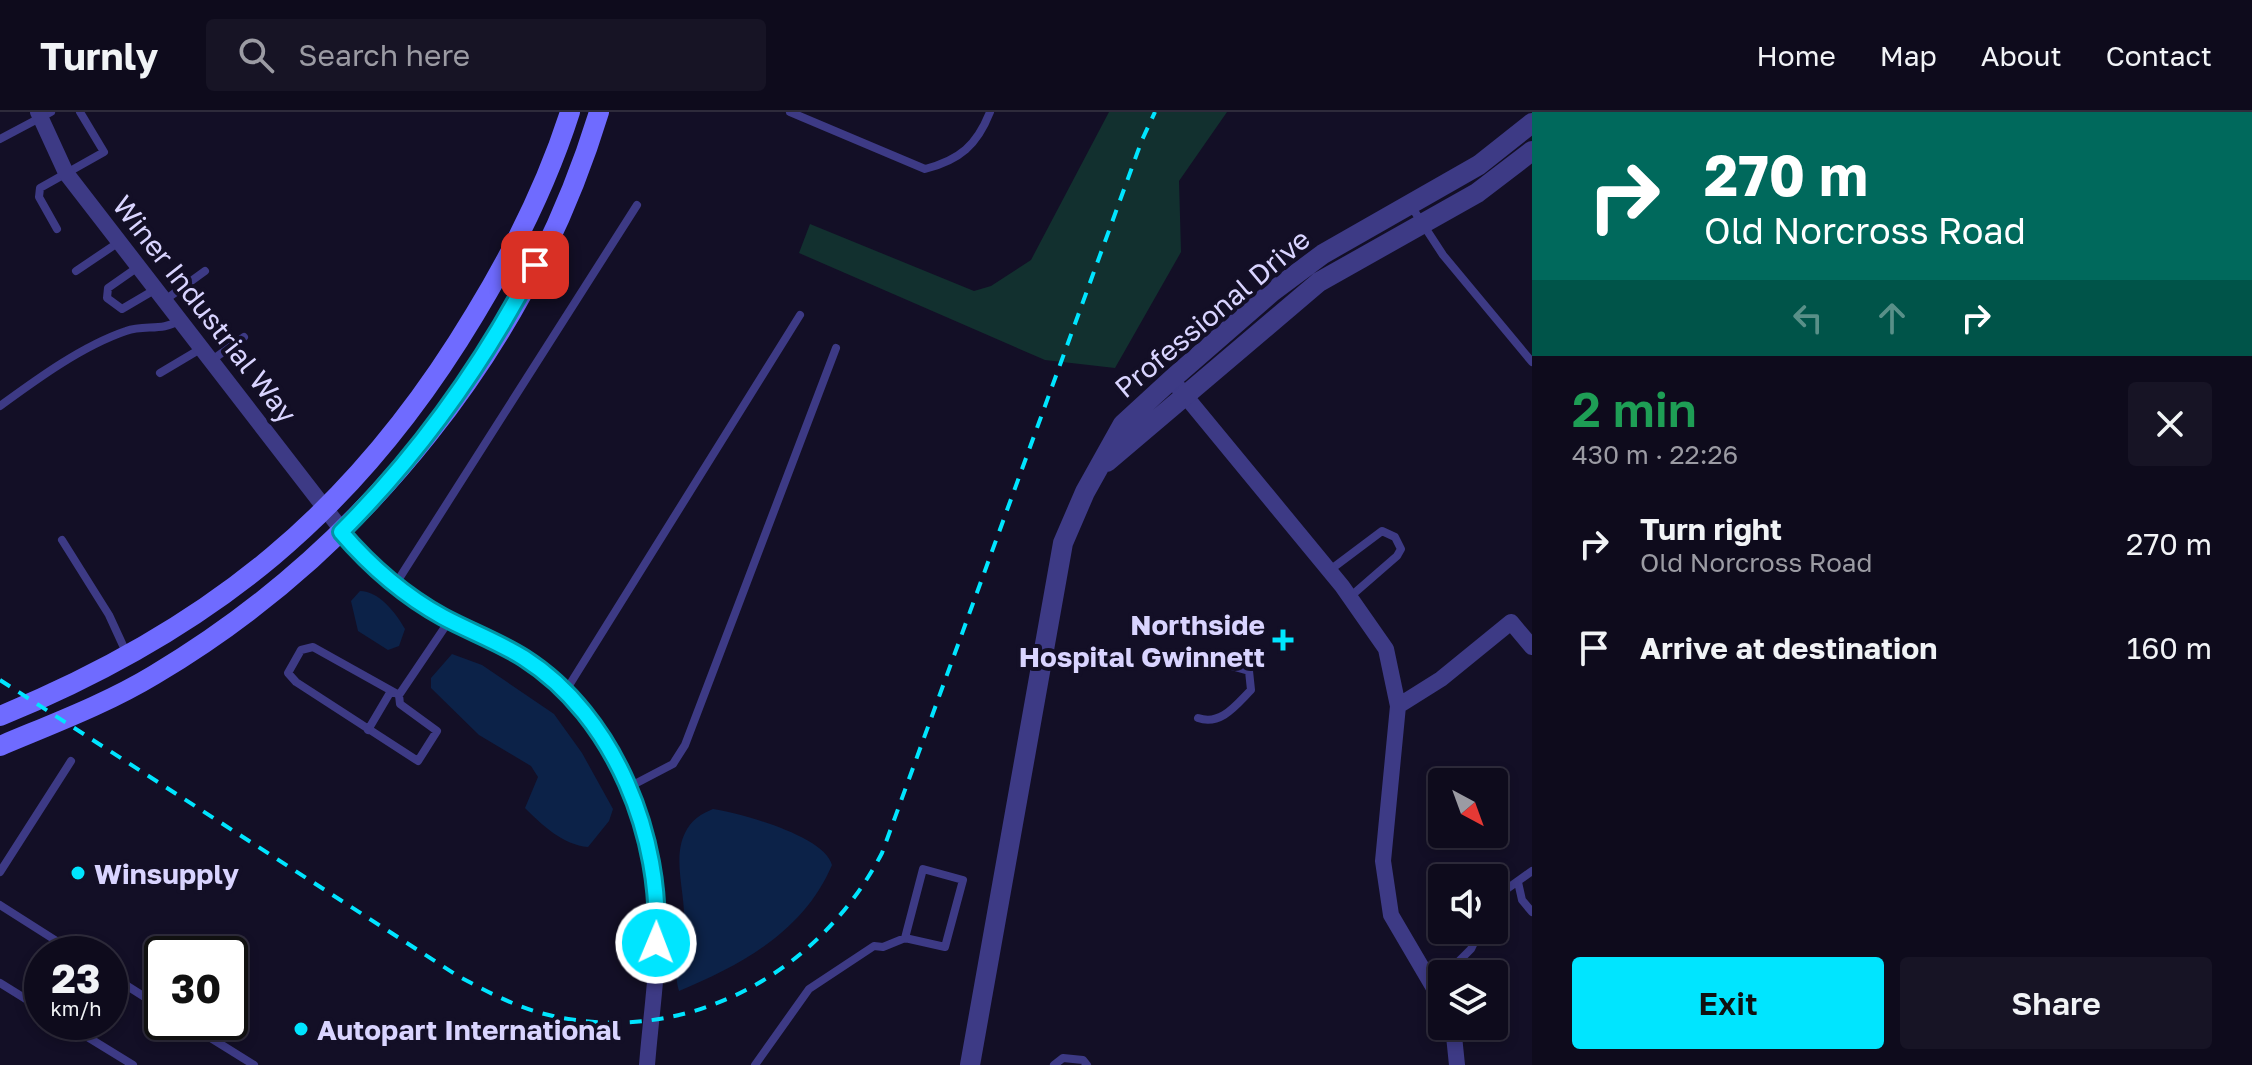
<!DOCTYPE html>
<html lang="en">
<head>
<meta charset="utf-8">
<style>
	body { margin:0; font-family:"Golos Text",sans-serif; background:#171425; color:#f1f3f6; height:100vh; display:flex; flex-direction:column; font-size:30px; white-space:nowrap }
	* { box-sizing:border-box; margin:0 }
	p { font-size:26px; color:#9b9ba3 }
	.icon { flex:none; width:44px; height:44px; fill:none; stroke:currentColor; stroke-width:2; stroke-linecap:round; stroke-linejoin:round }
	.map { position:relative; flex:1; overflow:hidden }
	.details { display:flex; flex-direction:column; background:#0e0b1c; width:720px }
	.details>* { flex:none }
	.top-card { background:#00695c; color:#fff; overflow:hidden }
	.needle { width:52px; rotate:139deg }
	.controls { position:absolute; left:1428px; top:656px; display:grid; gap:16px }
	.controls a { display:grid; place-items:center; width:80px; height:80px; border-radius:8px; background:#0e0b1c; box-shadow:0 4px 12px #0003,0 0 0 2px #2e2b3b; font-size:40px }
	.speed { position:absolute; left:24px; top:824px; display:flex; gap:16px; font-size:40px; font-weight:700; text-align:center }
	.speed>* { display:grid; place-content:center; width:104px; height:104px; border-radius:50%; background:#0e0b1c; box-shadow:0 4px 12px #0003,0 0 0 2px #2e2b3b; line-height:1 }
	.speed small { font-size:20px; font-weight:400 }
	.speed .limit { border:4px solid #111; border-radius:12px; background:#fff; color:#111 }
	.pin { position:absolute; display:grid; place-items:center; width:68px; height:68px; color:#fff; margin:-34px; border-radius:16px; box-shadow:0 4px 12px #0006 }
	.me { position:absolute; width:88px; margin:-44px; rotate:1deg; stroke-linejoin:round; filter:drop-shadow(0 0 6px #0008) }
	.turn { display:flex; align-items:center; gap:28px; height:168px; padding:0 40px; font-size:36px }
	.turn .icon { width:104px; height:104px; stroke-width:2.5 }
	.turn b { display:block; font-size:56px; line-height:68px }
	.lanes { display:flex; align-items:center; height:76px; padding:0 40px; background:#0003; justify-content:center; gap:40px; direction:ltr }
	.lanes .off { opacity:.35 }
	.round { display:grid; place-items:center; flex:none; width:84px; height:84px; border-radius:8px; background:#171425 }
	.summary { display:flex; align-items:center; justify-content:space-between; height:136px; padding:0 40px }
	h1 { font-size:48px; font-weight:600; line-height:60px; color:#1e9e55 }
	.primary-button { display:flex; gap:16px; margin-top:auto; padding:16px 40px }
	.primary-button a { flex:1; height:92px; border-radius:8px; background:#00e5ff; color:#111; font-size:32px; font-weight:600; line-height:92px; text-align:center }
	.primary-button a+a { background:#171425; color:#f1f3f6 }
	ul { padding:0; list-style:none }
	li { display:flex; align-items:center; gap:24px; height:104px; padding:0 40px }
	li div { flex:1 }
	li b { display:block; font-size:30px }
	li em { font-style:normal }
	header { display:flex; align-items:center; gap:48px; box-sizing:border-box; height:112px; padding:0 40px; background:#0e0b1c; border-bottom:2px solid #2e2b3b }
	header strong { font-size:38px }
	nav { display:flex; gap:44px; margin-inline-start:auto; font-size:28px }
	.search { width:560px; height:72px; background:#171425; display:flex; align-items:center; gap:20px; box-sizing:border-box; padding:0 28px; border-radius:8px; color:#9b9ba3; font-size:30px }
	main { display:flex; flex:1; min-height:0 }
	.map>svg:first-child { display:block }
	.green { fill:#12302f }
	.water { fill:#0c2248 }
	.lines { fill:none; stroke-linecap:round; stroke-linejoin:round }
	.service { stroke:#3d3a85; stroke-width:8 }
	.minor { stroke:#3d3a85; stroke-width:16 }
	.tertiary { stroke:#3d3a85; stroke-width:20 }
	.secondary { stroke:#6f6bff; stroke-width:20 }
	.rail { stroke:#00e5ff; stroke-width:4; stroke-dasharray:12 10; stroke-linecap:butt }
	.route-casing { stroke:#0095a6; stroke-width:20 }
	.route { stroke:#00e5ff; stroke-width:14 }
	.poi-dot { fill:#00e5ff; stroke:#130f26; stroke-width:3 }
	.labels { text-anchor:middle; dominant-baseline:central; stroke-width:8; stroke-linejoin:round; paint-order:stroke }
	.street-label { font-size:28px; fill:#d9d4ff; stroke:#130f26 }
	.poi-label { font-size:28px; font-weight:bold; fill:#d9d4ff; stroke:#130f26; text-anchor:start }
</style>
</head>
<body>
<header>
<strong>Turnly</strong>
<div class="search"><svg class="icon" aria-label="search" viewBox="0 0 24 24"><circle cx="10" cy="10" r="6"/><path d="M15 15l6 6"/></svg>Search here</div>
<nav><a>Home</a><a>Map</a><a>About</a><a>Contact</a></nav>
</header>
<main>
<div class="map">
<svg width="1532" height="953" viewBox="0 0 1532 953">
	<rect width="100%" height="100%" fill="#130f26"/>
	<path class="green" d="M1109,0H1227L1179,69L1181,140L1115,256L1045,248L799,141L810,112L974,179L991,174L1031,148Z"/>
	<path class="water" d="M360,479C379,479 396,501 405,517L399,534L388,538L358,519L351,489Z
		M452,542L482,553L554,602L582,641L613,697L609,709L588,735C563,733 542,713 525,696L538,665L531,654L479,623L431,576V566Z
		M713,697C740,701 825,724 832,753C804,819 742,853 679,879C671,854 684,828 684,803C684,778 673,745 685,721C691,708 701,702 713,697Z"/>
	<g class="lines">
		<path class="service" d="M790,0L925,57C960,48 977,33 990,0
			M0,27L51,0
			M1411,94L1443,143L1532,250
			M57,117L39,85L40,76L104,40L80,0
			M138,155L108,176L107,186L122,197L156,177
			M76,159L119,130
			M165,188L205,159
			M212,248L244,225
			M160,261L202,236
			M0,294C37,267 82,234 126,219C145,212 162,220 180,208
			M62,428L109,503L126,540
			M1330,458L1382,419L1395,425L1401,437L1397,444L1351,484
			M395,473L637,93
			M565,580L800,203
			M399,583L313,535L301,538L288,561L296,570L418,649L437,619L400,592L399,583L449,509
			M1198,606C1221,614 1236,593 1251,578L1249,559L1231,554
			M368,618L391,579
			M629,675L673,652L685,633L836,236
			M0,760L71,649
			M1518,770L1522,788L1532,800
			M0,793L77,842
			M1494,793L1504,779L1532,759
			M1446,862L1471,837L1480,818
			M110,863L162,896
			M0,871L42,897
			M63,910L133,953
			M185,910L254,953
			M755,953L809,877L874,834L883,835L905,826L945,835L963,768L923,757L905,826
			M1054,953L1063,946L1083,948L1087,953"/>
		<path class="minor" d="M38,0L66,61L365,448C389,470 414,490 443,505C470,519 499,530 525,546C605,599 655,706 658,801C659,851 651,903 647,953
			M1178,275L1342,474L1386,537L1398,594L1383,749L1391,803L1442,890
			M1398,594L1441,567L1511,510L1532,535
			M1453,914L1457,953"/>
		<path class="tertiary" d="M1107,350L1319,170L1477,81L1532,39
			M970,953L1063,431L1085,380L1123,312L1172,267L1272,180L1323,142L1479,53L1532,11"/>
		<path class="secondary" d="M0,604C212,517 357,399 475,202C514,138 547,72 570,0
			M0,634C52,612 106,592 154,563C363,439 528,233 599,0"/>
		<path class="rail" d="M0,568L458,864C488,880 519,897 553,904C689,934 820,860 882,741L1142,28L1155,0"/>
	</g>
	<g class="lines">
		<g class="route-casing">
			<path id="route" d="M535,153C484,251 419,342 341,420C371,455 403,483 443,505C469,519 499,530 524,546C615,604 663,727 656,831"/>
		</g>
		<use href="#route" class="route"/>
	</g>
	<g class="poi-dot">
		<path d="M1279 516h8v8h8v8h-8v8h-8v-8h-8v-8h8z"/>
		<circle cx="78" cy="761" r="8"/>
		<circle cx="301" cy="917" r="8"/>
	</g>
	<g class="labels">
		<g class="street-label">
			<text transform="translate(205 197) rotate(52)">Winer Industrial Way</text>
			<text transform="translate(1212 201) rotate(-40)">Professional Drive</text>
		</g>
		<g class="poi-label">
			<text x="1265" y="512" text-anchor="end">Northside<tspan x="1265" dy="32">Hospital Gwinnett</tspan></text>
			<text x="94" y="761">Winsupply</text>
			<text x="317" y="917">Autopart International</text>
		</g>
	</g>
</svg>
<div class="controls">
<a><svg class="needle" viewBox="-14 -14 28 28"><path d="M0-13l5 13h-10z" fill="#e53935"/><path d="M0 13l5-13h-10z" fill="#9b9ba3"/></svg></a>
<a><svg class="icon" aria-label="sound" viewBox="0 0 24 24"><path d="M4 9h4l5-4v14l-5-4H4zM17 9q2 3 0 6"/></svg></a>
<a><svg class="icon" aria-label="layers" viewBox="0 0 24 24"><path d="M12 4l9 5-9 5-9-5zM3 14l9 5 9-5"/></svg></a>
</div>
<div class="speed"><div>23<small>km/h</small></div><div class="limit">30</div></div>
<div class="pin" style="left:535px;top:153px;background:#d93025"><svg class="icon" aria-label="arrive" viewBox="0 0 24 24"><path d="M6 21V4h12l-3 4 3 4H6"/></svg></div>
<svg class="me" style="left:656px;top:831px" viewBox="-20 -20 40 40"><circle r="17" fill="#00e5ff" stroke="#fff" stroke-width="3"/><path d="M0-11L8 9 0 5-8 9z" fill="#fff"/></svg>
</div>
<section class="details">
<div class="top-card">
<div class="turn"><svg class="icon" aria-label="right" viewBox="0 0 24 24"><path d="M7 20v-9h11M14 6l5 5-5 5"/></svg><div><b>270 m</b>Old Norcross Road</div></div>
<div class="lanes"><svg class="icon off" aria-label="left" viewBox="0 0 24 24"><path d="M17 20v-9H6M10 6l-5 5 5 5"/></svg><svg class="icon off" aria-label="ahead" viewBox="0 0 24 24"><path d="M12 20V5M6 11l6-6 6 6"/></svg><svg class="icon" aria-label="right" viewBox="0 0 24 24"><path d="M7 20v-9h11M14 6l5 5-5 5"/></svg></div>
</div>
<div class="summary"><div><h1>2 min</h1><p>430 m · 22:26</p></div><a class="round"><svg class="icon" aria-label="close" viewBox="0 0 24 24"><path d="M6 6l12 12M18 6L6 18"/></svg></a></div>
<ul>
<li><svg class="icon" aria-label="right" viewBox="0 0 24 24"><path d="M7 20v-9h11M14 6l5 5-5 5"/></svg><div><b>Turn right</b><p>Old Norcross Road</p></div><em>270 m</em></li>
<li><svg class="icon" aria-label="arrive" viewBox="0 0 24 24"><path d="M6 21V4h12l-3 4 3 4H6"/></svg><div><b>Arrive at destination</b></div><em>160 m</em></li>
</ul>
<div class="primary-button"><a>Exit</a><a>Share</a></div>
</section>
</main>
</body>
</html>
